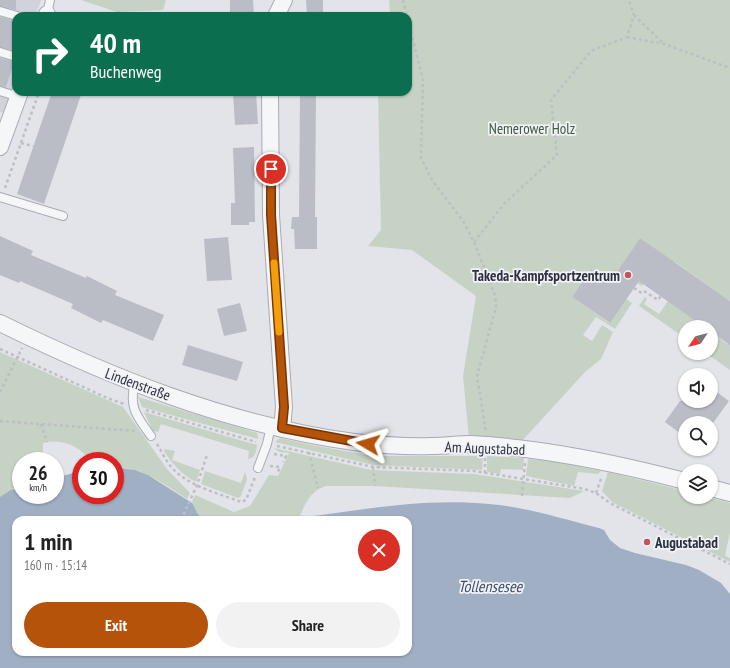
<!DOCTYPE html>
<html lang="en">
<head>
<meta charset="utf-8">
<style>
	body { margin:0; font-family:"PT Sans Narrow",sans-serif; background:#f2f2f2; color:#222; height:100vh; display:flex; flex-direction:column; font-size:15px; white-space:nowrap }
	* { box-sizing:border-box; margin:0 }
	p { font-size:13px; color:#767676 }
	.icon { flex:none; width:22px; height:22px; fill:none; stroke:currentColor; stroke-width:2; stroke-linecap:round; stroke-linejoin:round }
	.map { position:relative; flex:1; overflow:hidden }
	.side { position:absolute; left:12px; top:516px; width:400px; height:140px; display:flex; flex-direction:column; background:#fff; border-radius:12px; box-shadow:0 1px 3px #0004 }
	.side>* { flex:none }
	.banner { position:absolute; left:12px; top:12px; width:400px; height:84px; border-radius:12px; box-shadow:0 1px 3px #0004; background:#0b6e4f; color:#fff; overflow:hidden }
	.needle { width:26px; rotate:235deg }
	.fabs { position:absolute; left:678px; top:320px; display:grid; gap:8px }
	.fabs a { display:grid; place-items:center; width:40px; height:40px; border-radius:50%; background:#fff; box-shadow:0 1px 3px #0004; font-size:20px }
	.speed { position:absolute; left:12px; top:452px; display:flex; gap:8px; font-size:20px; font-weight:700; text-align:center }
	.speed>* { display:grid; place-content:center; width:52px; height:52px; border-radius:50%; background:#fff; box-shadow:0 1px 3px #0004; line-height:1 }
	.speed small { font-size:10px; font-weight:400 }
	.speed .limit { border:6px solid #d22; background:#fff; color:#111 }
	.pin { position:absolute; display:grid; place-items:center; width:34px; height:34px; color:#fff; margin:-17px; border:2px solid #fff; border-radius:50%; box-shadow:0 1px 4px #0007 }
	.me { position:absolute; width:44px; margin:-22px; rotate:277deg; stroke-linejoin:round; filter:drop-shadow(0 0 3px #0008) }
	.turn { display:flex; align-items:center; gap:14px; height:84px; padding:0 12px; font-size:18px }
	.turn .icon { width:52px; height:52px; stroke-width:2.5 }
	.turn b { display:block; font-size:28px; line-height:34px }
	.round { display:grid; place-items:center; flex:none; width:42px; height:42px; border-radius:21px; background:#f2f2f2 }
	.headline { display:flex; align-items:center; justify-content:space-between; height:68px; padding:0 12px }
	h1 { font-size:24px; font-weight:800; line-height:30px }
	.action { display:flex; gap:8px; margin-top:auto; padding:8px 12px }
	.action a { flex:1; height:46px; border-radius:24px; background:#b45309; color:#fff; font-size:16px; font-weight:800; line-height:46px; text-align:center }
	.action a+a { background:#f2f2f2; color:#222 }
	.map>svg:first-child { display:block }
	.built { fill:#d1d3db }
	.green { fill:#c6d2c4 }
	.water { fill:#a1afc5 }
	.building { fill:#babdc6 }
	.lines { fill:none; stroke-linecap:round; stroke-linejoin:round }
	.service-casing { stroke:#a8abb3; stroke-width:10 }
	.minor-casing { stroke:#a8abb3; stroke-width:18 }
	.path { stroke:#bdbfc4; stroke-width:2.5; stroke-dasharray:3 3; stroke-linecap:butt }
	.service { stroke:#f5f6f8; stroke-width:8 }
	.minor { stroke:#f5f6f8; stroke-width:16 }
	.route-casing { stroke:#753606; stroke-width:10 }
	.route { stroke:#b45309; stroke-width:7 }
	.slow { stroke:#f59e0b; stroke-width:7 }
	.poi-dot { fill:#c15559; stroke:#f2f3f7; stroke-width:1.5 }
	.labels { text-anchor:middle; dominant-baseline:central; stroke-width:3.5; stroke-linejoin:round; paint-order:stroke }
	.park-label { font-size:15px; fill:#3d5a3b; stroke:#f2f3f7 }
	.poi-label { font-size:15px; font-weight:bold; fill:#2c3140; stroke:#f2f3f7; text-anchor:end }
	.street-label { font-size:15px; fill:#2c3140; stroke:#f2f3f7 }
	.water-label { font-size:16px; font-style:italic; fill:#3a4c6f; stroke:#f2f3f7 }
</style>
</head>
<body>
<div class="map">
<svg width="730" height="668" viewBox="0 0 730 668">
	<rect width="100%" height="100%" fill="#e2e4e9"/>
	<path class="built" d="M0,0H41L35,16H16V75L4,113L0,112Z"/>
	<path class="green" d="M81,0H166L163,10L117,12Z
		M389,0H730V301L675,262L654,291L659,260L642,286L637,283L659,252L640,238L610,282L591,269L572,297L609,323L626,299L632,303L615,329L596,317L583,335L592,341L602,325L613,332L601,359L585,372L521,442L469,438L463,376L476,296L412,250L368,246L381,230L378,92H408V16H390Z
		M645,297L647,299L644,304L659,314L668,301L704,327H685V338L639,306Z
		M711,332L727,344L730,340V370L706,353H711Z
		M0,352L123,407L167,469L190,493L187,499C165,485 143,467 115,467V461H91C80,446 61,438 43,443V455L36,461H21V475L0,512Z
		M138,397L257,433L258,439L142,407Z
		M144,412L257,445C256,451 256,458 248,459L249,451L161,424L158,432L153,431Z
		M280,438L311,445L373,456H483L482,470L373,465L275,442Z
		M274,448L371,470L474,474L584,491L570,498L375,486H326C309,491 305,505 298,520H184L195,495L234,512L250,506L269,475L278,476L289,453L279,452Z
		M165,449L175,451L172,460L200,470L196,482C181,474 173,465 164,451Z
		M487,456L524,458L523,470L501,469L500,474L487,472Z
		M528,459L553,461L601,471L598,474L578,472L574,486L526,476Z
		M205,471L241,483L245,472L247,479L241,496L238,498L201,484Z
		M608,472L685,491V497H707L730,503V532L725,556L730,558V562L612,502L602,491Z"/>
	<path class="water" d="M115,467L135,470L148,475L192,503L201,520H16V652H408V520H301L314,516C372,508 431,498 489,504C526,507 563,519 599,528L604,530L610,540L620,548L635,553L686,565L699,570L721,583L730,594V668H0V497L11,490L21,488V495H55V478L81,471V495H115Z"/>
	<path class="building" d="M0,0H16V10L0,6Z
		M230,0H253L254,16H230Z
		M306,0H323V16H307Z
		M0,17L16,21V51L0,47Z
		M0,58L14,62L6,87L0,86Z
		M52,92H82L44,204L17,194Z
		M233,92H256L258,124L235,125Z
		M300,92H316L315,217H317V249H295L294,229H291L292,217H299Z
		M254,147L255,222H249V225H231V203H235L233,148Z
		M0,236L33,251L31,255L86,278L87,276L117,291L115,295L164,315L153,341L103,320L101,323L71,308L73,304L20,281L19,283L0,275Z
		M228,237L232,280L207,281L204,239Z
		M640,238L730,301V345L711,332V327H704L639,281L610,323L572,297L591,269L610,282Z
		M240,303L247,331L224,336L217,309Z
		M188,345L243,362L237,381L182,365Z
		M711,388L729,401L713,423H685V437L665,422L680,401H711Z"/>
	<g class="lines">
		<g class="service-casing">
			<path id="service" d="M0,11L17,16
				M47,14L50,0
				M0,52L16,57
				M0,91L19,97
				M0,197L63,216
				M135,384C128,407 138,418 151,436
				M258,468L267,444L271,426"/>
		</g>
		<g class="minor-casing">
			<path id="minor" d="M46,16L47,14
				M276,16L284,0
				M270,92L271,215L284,407L282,429
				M0,147L20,92
				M0,323C112,378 229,425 354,442C380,445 406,447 432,446C445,446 458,444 471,444C544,448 615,463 685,481
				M711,488L730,493"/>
		</g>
		<path class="path" d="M403,0L407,16
			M634,15L663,43
			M408,20L423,80L421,158L432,180L463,221L474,242L495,295L496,307L477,376L486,432
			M627,37L664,44L730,68
			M21,143L33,146
			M5,188L39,92
			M474,242L504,204L557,155L551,100L591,51L627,37L634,15L629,0
			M634,288L643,294
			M644,291L658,300L661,296
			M0,349L107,398L124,404
			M0,392L22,348
			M146,410L256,442
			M0,421L135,431
			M41,424L47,442
			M157,444C162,452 166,461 172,468C190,487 218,493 241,502L246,500L255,477
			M277,446L373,467L474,471L585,489L596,493L610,503L730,564
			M309,452L318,488
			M274,454L286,456L283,462
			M270,466L280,467L277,474
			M373,467L375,486
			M485,473V458
			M596,493L602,476
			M522,496L525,463
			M181,520L197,485L207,455"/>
		<use href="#service" class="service"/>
		<use href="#minor" class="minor"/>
	</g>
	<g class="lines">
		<g class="route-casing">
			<path id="route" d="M271,169V215L284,407L282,428L368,444"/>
		</g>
		<use href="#route" class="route"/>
		<path class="slow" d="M274,263L279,332"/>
	</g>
	<g class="poi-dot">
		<circle cx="628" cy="275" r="4"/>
		<circle cx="647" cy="542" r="4"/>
	</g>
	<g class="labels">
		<g class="park-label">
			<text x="532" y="128">Nemerower Holz</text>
		</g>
		<g class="poi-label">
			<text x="620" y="275">Takeda-Kampfsportzentrum</text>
			<text x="655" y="542" text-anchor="start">Augustabad</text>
		</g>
		<g class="street-label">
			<text transform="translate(138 384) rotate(20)">Lindenstraße</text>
			<text transform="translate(485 448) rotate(2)">Am Augustabad</text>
		</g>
		<g class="water-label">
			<text x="490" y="586">Tollensesee</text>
		</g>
	</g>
</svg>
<div class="fabs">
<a><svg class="needle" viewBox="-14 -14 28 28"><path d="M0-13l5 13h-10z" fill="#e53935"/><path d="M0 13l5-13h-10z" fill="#767676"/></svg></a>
<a><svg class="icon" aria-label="sound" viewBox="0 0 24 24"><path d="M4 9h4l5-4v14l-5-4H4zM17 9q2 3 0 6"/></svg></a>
<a><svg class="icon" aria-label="search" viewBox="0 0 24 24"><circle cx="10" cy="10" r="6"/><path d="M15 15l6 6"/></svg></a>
<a><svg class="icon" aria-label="layers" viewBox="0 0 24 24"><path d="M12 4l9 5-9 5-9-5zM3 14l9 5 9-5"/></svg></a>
</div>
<div class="speed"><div>26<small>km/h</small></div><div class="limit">30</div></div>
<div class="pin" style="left:271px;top:169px;background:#d93025"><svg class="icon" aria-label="arrive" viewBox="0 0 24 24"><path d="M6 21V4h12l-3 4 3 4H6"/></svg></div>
<svg class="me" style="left:368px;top:444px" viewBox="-20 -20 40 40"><path d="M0-17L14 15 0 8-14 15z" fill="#b45309" stroke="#fff" stroke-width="4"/></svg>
<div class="banner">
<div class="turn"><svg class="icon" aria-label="right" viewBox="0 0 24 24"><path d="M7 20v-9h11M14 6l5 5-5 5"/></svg><div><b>40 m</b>Buchenweg</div></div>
</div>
<section class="side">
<div class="headline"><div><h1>1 min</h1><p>160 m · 15:14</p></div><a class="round" style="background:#d93025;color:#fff"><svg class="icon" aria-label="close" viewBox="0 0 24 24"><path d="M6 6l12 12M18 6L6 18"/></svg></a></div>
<div class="action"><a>Exit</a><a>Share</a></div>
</section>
</div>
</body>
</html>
